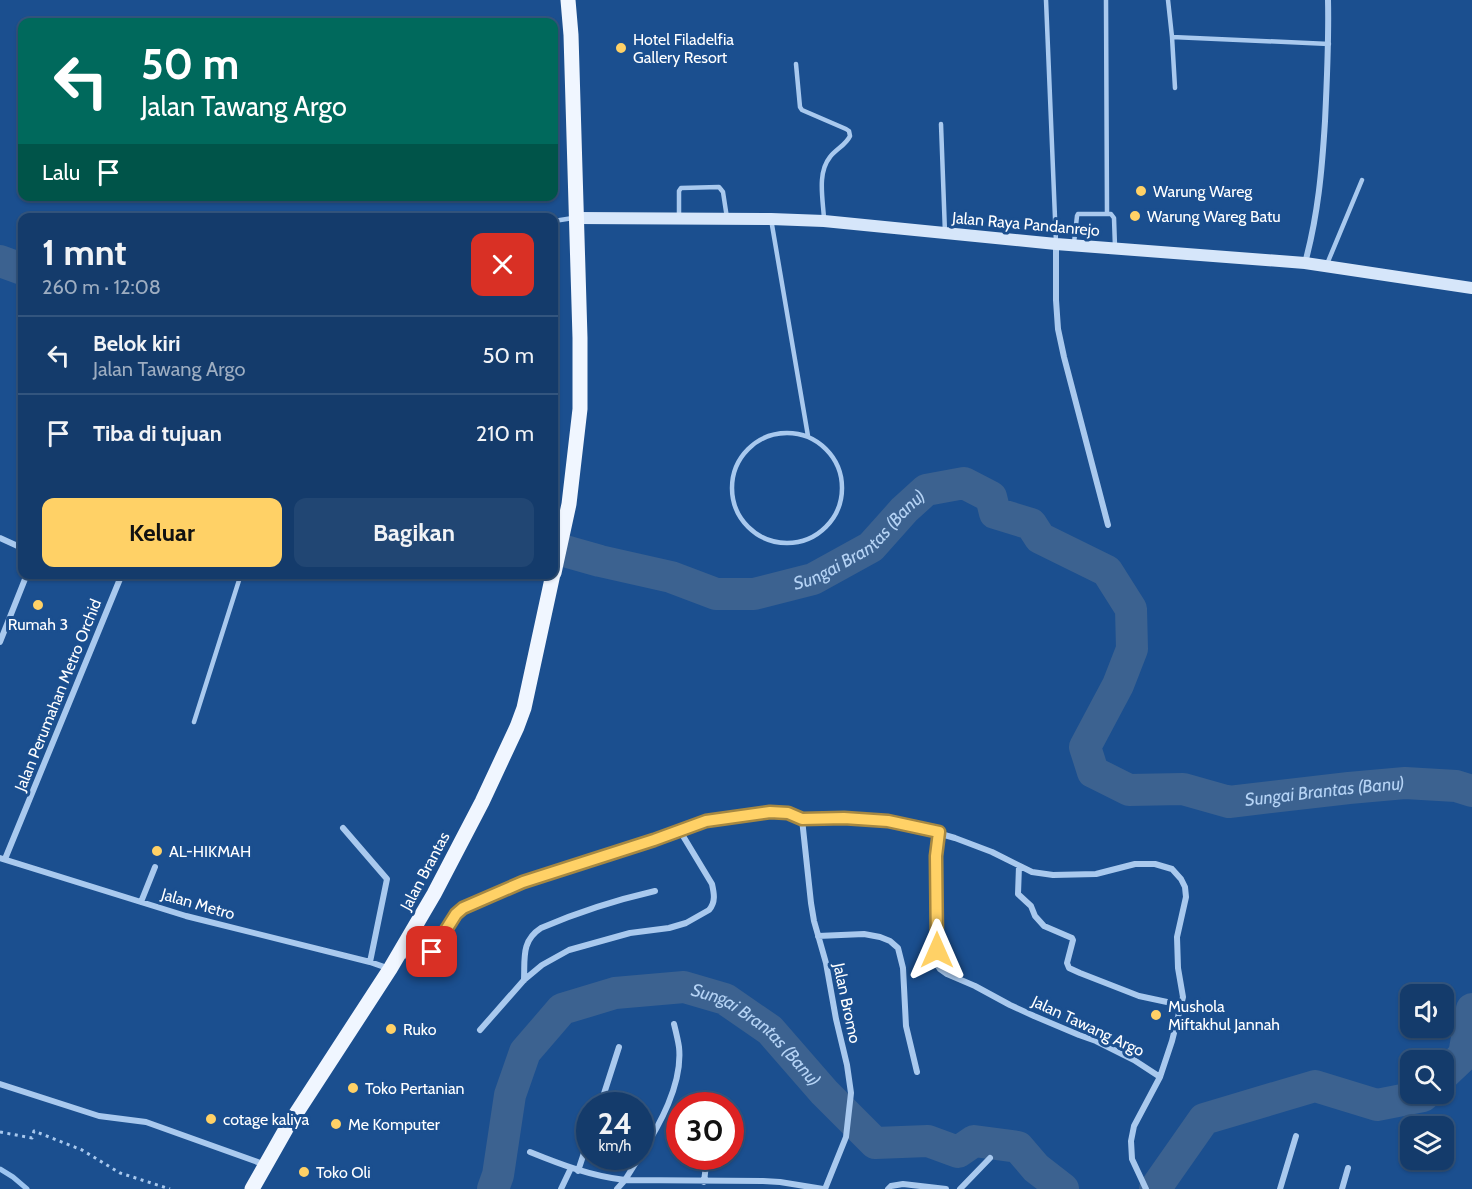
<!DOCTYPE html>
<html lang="id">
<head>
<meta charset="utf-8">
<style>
	body { margin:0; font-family:Cabin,sans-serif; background:#214673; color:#f1f3f6; height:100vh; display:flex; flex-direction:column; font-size:22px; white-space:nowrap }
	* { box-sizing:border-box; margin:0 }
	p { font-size:20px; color:#9dadc1 }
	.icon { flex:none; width:33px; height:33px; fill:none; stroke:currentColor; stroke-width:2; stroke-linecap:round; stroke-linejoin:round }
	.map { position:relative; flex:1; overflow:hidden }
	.details { position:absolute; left:18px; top:213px; width:540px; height:366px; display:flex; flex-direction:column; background:#143b6b; border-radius:12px; box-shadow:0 2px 4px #0004,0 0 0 2px #33557e }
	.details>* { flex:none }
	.hud { position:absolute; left:18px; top:18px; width:540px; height:183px; border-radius:12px; box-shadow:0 2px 4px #0004,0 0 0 2px #33557e; background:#00695c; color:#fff; overflow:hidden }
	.buttons { position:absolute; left:1400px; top:984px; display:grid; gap:12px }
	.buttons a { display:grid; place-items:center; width:54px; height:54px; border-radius:12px; background:#143b6b; box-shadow:0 2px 4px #0004,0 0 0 2px #33557e; font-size:30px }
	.speed { position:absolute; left:576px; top:1092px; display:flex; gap:12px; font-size:30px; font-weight:700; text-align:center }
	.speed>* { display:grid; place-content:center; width:78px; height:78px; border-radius:50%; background:#143b6b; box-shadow:0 2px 4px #0004,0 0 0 2px #33557e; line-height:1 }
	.speed small { font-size:15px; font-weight:400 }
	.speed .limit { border:9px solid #d22; background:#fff; color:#111 }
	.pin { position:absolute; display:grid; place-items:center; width:51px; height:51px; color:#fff; margin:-26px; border-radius:12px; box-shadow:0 3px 9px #0006 }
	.me { position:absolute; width:66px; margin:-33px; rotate:0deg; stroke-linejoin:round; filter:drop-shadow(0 0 4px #0008) }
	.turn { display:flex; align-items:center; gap:21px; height:126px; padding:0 24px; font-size:27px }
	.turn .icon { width:78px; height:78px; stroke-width:2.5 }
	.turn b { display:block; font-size:42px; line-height:51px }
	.then { display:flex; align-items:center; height:57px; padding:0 24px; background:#0003; gap:12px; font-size:22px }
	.round { display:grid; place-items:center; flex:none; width:63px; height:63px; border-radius:12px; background:#214673 }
	.headline { display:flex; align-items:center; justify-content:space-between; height:102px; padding:0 24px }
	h1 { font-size:36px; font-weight:700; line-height:45px }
	.primary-button { display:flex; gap:12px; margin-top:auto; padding:12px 24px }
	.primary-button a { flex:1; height:69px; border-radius:12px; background:#ffd166; color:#111; font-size:24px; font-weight:700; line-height:69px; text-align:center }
	.primary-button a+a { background:#214673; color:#f1f3f6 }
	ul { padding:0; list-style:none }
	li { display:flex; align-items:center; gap:18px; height:78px; padding:0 24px; border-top:2px solid #33557e }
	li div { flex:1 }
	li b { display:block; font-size:22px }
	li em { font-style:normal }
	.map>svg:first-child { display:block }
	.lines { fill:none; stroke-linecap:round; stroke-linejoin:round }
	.stream { stroke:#9cc4f0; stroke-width:5 }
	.river { stroke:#3c6290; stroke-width:32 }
	.path { stroke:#a9c9ee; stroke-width:3; stroke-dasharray:3 4.5; stroke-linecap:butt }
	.lane { stroke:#a9c9ee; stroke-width:4.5 }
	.street { stroke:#a9c9ee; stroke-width:6 }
	.secondary { stroke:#d6e6fa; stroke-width:12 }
	.primary { stroke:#f0f6ff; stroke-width:15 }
	.route-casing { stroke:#a68842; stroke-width:15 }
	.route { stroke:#ffd166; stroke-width:10 }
	.poi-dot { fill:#ffd166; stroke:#1b4f8f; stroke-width:2 }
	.labels { text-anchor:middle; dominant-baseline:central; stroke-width:6; stroke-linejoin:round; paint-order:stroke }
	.poi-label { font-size:16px; fill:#fff; stroke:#1b4f8f; text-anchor:start }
	.street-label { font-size:16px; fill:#fff; stroke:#1b4f8f }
	.water-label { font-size:18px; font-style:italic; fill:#b5d3f5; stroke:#1b4f8f }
</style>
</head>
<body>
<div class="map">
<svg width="1472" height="1189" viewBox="0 0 1472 1189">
	<rect width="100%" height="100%" fill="#1b4f8f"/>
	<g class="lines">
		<path class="stream" d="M0,1169L13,1177L27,1189"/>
		<g class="river">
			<path d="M0,261L22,269"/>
			<path id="s1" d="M554,548L600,561L671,577L716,594H754L813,579L871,547L904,510L926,490L964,483L991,497L995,513L1031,524L1040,538L1107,571L1131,609L1132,649L1118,685L1085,747L1093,772L1129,790L1183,789L1229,802L1349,788L1405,783L1456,786L1472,791"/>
			<path d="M1443,1075L1464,1055L1472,1009"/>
			<path id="s2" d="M493,1189L498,1175L510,1095L525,1052L562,1009L615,993L684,987L725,999L770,1030L824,1092L875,1143L928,1141L958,1152L974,1141L1018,1147L1036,1168L1063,1189"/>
			<path d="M1155,1189L1204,1119L1315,1086L1377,1105L1423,1096L1425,1094"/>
		</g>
		<path class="path" d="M0,1132L32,1138L34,1131L82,1150L120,1173L170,1189"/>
		<path class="lane" d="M1046,0L1056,242
			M1106,0L1107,214
			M1168,0L1172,37L1329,44
			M1172,37L1175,88
			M796,64L800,107L802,110L846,129L849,131L850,136C846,145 836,149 830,157C817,173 823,199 824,219
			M941,124L945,233
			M679,218V191L681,188L719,187L723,192L727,218
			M771,219L808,436
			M554,221L573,218
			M1074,243L1077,216L1078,214H1111L1114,218L1115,247
			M1327,264L1362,180
			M732 488a55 55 0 1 1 110 0a55 55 0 1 1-110 0Z
			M194,722L241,574"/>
		<path class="street" d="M1056,244V300L1058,329L1064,357L1108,525
			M1305,263C1318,215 1322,170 1325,121C1327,80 1329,40 1328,0
			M0,538L22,548
			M0,642L27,574
			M802,819L811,903L814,921L826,963L836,1019L847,1065L851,1093L846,1137L825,1189
			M343,828L387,879L370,962
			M939,832L936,856V963L940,969L947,974L975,986L1010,1005L1034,1016L1079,1035L1096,1041L1134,1060L1160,1077
			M0,858L186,916L370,962L390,969
			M5,859L122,574
			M1019,866L1018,894L1031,906L1035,916L1044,926L1072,938L1073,940L1067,963L1069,968L1080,973L1139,996L1181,1005
			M141,902L155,867
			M818,936L864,934L880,937L890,941L898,948L903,968L906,1026L917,1072
			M401,951L418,965H423L456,914L463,908L523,882L654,840L706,821L770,812L788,813L802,819L844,818L888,821L913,826L955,838L992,852L1032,872L1053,875L1096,874L1135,864H1155L1172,869L1181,879L1185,887L1186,897L1177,937L1178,968L1183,997L1172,1041L1160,1077L1134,1126L1131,1141L1132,1159L1146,1189
			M524,980C525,958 521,941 541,928C578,912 616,900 655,891
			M480,1030L524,980L542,965L569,950L630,933L669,928L686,923L709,910C716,902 714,893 712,884L680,831
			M0,1084L99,1116L146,1122L266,1165
			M600,1106L619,1047
			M714,1106L715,1099
			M530,1152C562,1165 591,1176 625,1180L763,1181L780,1182L823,1189
			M640,1156C659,1126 683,1084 679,1047C678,1040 676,1032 674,1024
			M578,1171L590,1135
			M704,1182L707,1156
			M561,1189L571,1168
			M617,1189L625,1180L640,1156
			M888,1189L891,1186L903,1184L946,1189
			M960,1189L990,1158
			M1280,1189L1296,1136
			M1342,1189L1348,1168"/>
		<path class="secondary" d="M576,218L771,219L824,221L1056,244L1305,263L1472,288"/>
		<path class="primary" d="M554,573L569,504L580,409V338L571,35L568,0
			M252,1189L286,1129L390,969L434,894L482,802L517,727L524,708L553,574"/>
	</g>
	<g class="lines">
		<g class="route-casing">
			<path id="route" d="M432,952L456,914L463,908L523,882L654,840L706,821L770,812L788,813L802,819L844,818L888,821L939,832L936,856L937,950"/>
		</g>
		<use href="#route" class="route"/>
	</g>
	<g class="poi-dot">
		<circle cx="621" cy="48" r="6"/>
		<circle cx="1141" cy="191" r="6"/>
		<circle cx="1135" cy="216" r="6"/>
		<circle cx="38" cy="605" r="6"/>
		<circle cx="157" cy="851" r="6"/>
		<circle cx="1156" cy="1015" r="6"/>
		<circle cx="391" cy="1029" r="6"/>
		<circle cx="353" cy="1088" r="6"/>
		<circle cx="211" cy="1119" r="6"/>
		<circle cx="336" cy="1124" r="6"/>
		<circle cx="304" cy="1172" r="6"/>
	</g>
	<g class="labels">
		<g class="poi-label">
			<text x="633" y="39">Hotel Filadelfia<tspan x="633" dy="18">Gallery Resort</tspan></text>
			<text x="1153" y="191">Warung Wareg</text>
			<text x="1147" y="216">Warung Wareg Batu</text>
			<text x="38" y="624" text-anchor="middle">Rumah 3</text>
			<text x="169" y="851">AL-HIKMAH</text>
			<text x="1168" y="1006">Mushola<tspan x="1168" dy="18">Miftakhul Jannah</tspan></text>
			<text x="403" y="1029">Ruko</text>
			<text x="365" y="1088">Toko Pertanian</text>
			<text x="223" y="1119">cotage kaliya</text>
			<text x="348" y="1124">Me Komputer</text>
			<text x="316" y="1172">Toko Oli</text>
		</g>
		<g class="street-label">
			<text transform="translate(1026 224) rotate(5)">Jalan Raya Pandanrejo</text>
			<text transform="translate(58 695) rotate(-68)">Jalan Perumahan Metro Orchid</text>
			<text transform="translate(425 871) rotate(-62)">Jalan Brantas</text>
			<text transform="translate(198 904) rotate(16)">Jalan Metro</text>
			<text transform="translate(847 1003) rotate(78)">Jalan Bromo</text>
			<text transform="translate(1088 1026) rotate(25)">Jalan Tawang Argo</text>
		</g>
		<g class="water-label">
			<text stroke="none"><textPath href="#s1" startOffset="328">Sungai Brantas (Banu)</textPath></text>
			<text stroke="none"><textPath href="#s1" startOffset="1086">Sungai Brantas (Banu)</textPath></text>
			<text stroke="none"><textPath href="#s2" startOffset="411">Sungai Brantas (Banu)</textPath></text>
		</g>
	</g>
</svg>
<div class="buttons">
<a><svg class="icon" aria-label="sound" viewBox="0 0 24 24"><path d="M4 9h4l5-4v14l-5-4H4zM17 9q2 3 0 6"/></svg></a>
<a><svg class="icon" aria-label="search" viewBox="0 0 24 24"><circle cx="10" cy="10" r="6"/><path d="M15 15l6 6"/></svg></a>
<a><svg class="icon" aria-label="layers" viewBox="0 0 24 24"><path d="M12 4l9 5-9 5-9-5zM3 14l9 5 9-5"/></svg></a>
</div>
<div class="speed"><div>24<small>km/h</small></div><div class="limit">30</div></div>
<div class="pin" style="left:432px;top:952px;background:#d93025"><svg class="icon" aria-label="arrive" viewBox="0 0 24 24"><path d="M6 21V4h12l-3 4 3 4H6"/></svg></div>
<svg class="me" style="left:937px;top:950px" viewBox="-20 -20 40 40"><path d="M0-17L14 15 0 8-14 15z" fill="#ffd166" stroke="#fff" stroke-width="4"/></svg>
<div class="hud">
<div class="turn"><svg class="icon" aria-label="left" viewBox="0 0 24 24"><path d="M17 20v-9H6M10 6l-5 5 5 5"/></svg><div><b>50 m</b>Jalan Tawang Argo</div></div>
<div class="then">Lalu<svg class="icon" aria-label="arrive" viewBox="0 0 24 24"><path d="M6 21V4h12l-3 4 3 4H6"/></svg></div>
</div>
<section class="details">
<div class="headline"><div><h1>1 mnt</h1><p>260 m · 12:08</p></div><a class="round" style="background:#d93025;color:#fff"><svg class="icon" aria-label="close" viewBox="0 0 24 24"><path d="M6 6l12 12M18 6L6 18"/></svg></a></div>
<ul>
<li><svg class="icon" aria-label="left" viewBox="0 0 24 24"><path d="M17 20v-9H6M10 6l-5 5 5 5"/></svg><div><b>Belok kiri</b><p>Jalan Tawang Argo</p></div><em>50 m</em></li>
<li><svg class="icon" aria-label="arrive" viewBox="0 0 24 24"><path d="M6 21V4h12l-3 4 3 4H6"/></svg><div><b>Tiba di tujuan</b></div><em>210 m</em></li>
</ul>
<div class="primary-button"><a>Keluar</a><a>Bagikan</a></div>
</section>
</div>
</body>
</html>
